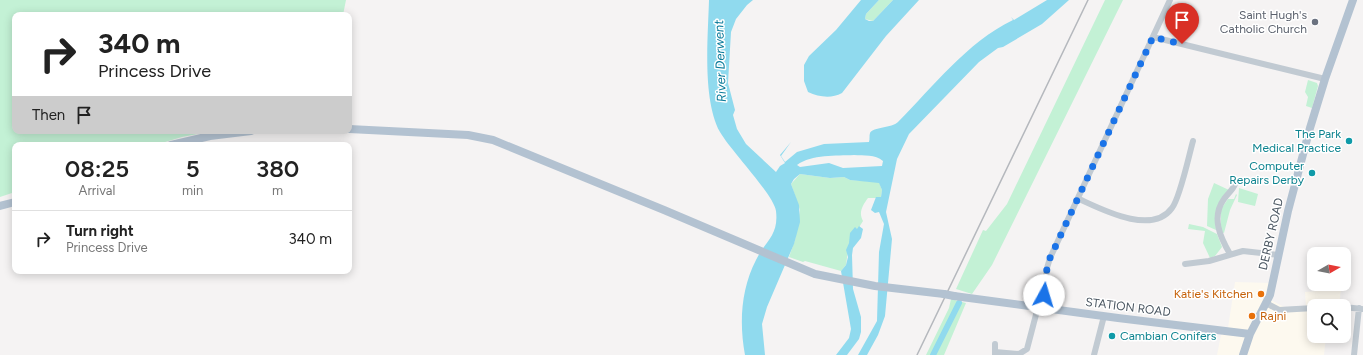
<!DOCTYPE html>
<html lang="en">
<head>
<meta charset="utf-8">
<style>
	body { margin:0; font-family:Figtree,sans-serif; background:#f6f6f6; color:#222; height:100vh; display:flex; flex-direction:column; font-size:15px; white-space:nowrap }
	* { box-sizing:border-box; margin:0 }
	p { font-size:13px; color:#767676 }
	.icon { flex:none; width:22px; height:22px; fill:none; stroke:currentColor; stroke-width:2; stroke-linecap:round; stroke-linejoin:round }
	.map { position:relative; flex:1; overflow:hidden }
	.panel { position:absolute; left:12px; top:142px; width:340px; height:132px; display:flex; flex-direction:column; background:#fff; border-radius:8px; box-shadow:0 2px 10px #0003 }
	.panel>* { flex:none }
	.guide { position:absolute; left:12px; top:12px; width:340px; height:122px; border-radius:8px; box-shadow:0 2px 10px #0003; background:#fff; color:#222; overflow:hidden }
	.needle { width:26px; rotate:81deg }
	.tools { position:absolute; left:1307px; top:247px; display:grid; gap:8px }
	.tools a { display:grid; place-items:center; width:44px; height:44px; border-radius:8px; background:#fff; box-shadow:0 2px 10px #0003; font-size:20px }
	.pin { position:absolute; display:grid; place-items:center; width:34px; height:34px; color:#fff; margin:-41px -17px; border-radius:50% 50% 50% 0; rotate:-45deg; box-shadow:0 0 4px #0007 }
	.pin .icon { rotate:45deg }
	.me { position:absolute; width:44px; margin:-22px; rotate:6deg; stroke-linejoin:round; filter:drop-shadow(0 0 3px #0008) }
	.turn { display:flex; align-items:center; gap:14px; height:84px; padding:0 20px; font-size:18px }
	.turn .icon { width:52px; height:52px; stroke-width:2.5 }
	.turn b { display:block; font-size:28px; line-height:34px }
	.then { display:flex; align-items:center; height:38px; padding:0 20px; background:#0003; gap:8px; font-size:15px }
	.eta { display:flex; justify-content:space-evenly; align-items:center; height:68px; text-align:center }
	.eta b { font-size:24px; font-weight:600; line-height:28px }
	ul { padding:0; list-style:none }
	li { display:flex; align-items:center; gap:12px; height:56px; padding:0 20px; border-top:1px solid #e0e0e0 }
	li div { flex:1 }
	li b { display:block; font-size:15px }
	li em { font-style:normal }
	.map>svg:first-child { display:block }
	.commercial { fill:#fdf9ef }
	.green { fill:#c3f1d5 }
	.water { fill:#90daee; fill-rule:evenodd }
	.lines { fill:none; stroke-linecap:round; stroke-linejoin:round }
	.canal { stroke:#90daee; stroke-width:6 }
	.minor { stroke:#c1cad2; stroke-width:6 }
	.major { stroke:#b3c2d1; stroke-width:8 }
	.rail { stroke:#b5b8bd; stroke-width:1.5 }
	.major-bridge { stroke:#b3c2d1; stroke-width:8 }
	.route { stroke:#1a73e8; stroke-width:7; stroke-dasharray:0 12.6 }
	.worship-dot { fill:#6b7280; stroke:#fff; stroke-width:1.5 }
	.culture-dot { fill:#0f9aa8; stroke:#fff; stroke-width:1.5 }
	.food-dot { fill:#e8710a; stroke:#fff; stroke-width:1.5 }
	.labels { text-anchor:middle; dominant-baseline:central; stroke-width:3; stroke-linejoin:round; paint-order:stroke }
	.worship-label { font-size:12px; fill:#5b616d; stroke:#fff; text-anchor:end }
	.culture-label { font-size:12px; fill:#0d838f; stroke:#fff; text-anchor:end }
	.street-label { font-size:12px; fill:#4a5661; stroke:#fff }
	.food-label { font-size:12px; fill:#c56008; stroke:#fff; text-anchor:end }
	.water-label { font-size:13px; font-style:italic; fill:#0c7c9b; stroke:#fff }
</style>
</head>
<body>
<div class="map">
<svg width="1363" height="355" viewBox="0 0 1363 355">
	<rect width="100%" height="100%" fill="#f5f3f3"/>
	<path class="commercial" d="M1235,282L1271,283L1267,298L1286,308L1306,307L1305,292L1341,289L1339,306H1314V336H1326L1324,355H1217L1221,335L1228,328Z"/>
	<path class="green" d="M0,0H346L343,15H15V131H213L182,137L155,145H15V192L0,197Z
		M879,0H893L873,21L865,19L866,14Z
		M1105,0H1123L992,265L972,294L956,289L983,230L986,231L1007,204Z
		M1308,80L1317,83L1318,86L1312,108L1306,106L1308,97L1305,92Z
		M800,174L830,178L844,177L850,180L879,182L882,190L881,198H868C863,205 858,212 863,221L849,243L846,265L841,271L805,261L803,262L789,257L795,240L800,210L791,184Z
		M1214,183L1229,190L1215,213L1216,230L1207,226L1208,199Z
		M1239,188L1258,194L1255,206L1238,202Z
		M1236,194L1237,195L1230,210L1224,233L1221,232V209L1228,199H1234Z
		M1189,224L1203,227L1217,234L1222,247L1215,256L1210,258L1203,243L1205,231L1188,229Z
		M951,299L966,303L944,355H926L949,308Z"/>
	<path class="water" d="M709,0H753L747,5L736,19L731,32L728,83L735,110L733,115L737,129L746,144L776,172L780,166L785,163L780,155L791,142L781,156L785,162L797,152L824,144L869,142C870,139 869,136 870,133C873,127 892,128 898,122C934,86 966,43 1013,20L1011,17L1014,20L1047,0H1069L1042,24L1003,47L998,48L979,62L909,134L897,159L886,212L892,239L885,316L878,335L867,355H858L877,321L879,252L884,224L879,212L875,213L871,210L876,197H881L882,190L879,183L850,180L844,177L830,178L800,174L794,179L791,184L799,205L800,222L794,244L767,307L762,324L765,355H745C739,323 741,289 756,260C765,241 779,236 776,211C774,195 731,151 720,132C702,99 708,37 709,0ZM854,155C864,156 875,154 883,161L882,166L843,168L829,163L800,167L797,165C812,154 836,156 854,155Z
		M861,0H879L866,14L865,19L869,21H873L893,0H919L886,36L842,93C831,99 819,97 808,92L804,81V65L809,56L836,30Z
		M859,226L863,229L861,238L853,248L852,255L853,289L861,317V332L859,339L847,355H836L849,338L851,329L841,271L846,265L848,257L846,250L849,243L850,233L855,227L857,229Z"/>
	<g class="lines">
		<path class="canal" d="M933,355L959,303"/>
		<path class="minor" d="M1153,37L1325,79
			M1079,199C1101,209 1152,236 1172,208C1180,198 1189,155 1193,141
			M1230,254C1220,237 1211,217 1224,199C1228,193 1233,190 1235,184
			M1185,264L1209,261L1243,251L1278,255
			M1266,303L1279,310L1314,308
			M1344,307L1362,309
			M1043,308L1047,268L1050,258L1170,0
			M995,344V355
			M995,352L1019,354L1027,349L1038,307
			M1094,355L1104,316
			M1354,355L1359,308"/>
		<path class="major" d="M349,129L468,135L493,140L664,210L815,274L875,286L944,294
			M171,145L210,136L251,131
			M0,206L15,202
			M954,296L1118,318L1250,334
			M1243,355L1250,334L1270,295L1288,211L1310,128L1325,79L1353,0"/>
		<path class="rail" d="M917,355L1088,0"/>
		<path class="major-bridge" d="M944,294L954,296"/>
	</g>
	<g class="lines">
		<path class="route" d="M1044,295L1047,268L1050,258L1153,37L1182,44"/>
	</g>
	<circle class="worship-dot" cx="1315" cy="22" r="4"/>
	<g class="culture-dot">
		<circle cx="1349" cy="141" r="4"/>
		<circle cx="1312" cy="173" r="4"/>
		<circle cx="1112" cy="336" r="4"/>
	</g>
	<g class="food-dot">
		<circle cx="1261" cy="294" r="4"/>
		<circle cx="1252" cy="316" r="4"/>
	</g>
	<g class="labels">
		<g class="worship-label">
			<text x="1307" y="15">Saint Hugh's<tspan x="1307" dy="14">Catholic Church</tspan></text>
		</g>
		<g class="culture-label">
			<text x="1341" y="134">The Park<tspan x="1341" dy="14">Medical Practice</tspan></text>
			<text x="1304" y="166">Computer<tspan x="1304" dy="14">Repairs Derby</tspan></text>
			<text x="1120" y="336" text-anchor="start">Cambian Conifers</text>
		</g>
		<g class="street-label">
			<text transform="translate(1271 234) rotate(-77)">DERBY ROAD</text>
			<text transform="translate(1128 307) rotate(7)">STATION ROAD</text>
		</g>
		<g class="food-label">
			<text x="1253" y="294">Katie's Kitchen</text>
			<text x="1260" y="316" text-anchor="start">Rajni</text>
		</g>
		<g class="water-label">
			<text transform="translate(720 61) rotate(-92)">River Derwent</text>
		</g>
	</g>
</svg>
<div class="tools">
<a><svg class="needle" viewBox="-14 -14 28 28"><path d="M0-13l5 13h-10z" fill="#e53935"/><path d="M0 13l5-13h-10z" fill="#767676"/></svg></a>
<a><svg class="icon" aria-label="search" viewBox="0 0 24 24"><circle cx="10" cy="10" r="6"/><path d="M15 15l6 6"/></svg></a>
</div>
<div class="pin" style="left:1182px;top:44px;background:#d93025"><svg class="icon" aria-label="arrive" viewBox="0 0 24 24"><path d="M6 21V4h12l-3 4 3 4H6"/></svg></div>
<svg class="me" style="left:1044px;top:295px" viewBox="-20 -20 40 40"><circle r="19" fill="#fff"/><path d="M0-13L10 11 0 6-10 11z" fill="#1a73e8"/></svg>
<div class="guide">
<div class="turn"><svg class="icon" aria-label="right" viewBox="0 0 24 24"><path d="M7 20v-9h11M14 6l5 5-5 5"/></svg><div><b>340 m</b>Princess Drive</div></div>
<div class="then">Then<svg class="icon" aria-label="arrive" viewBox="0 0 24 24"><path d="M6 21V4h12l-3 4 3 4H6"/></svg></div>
</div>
<section class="panel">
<div class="eta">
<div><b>08:25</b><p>Arrival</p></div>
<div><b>5</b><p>min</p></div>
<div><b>380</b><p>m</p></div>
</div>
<ul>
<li><svg class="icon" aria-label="right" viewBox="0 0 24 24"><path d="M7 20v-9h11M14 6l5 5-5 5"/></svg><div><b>Turn right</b><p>Princess Drive</p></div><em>340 m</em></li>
</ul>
</section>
</div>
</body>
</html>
